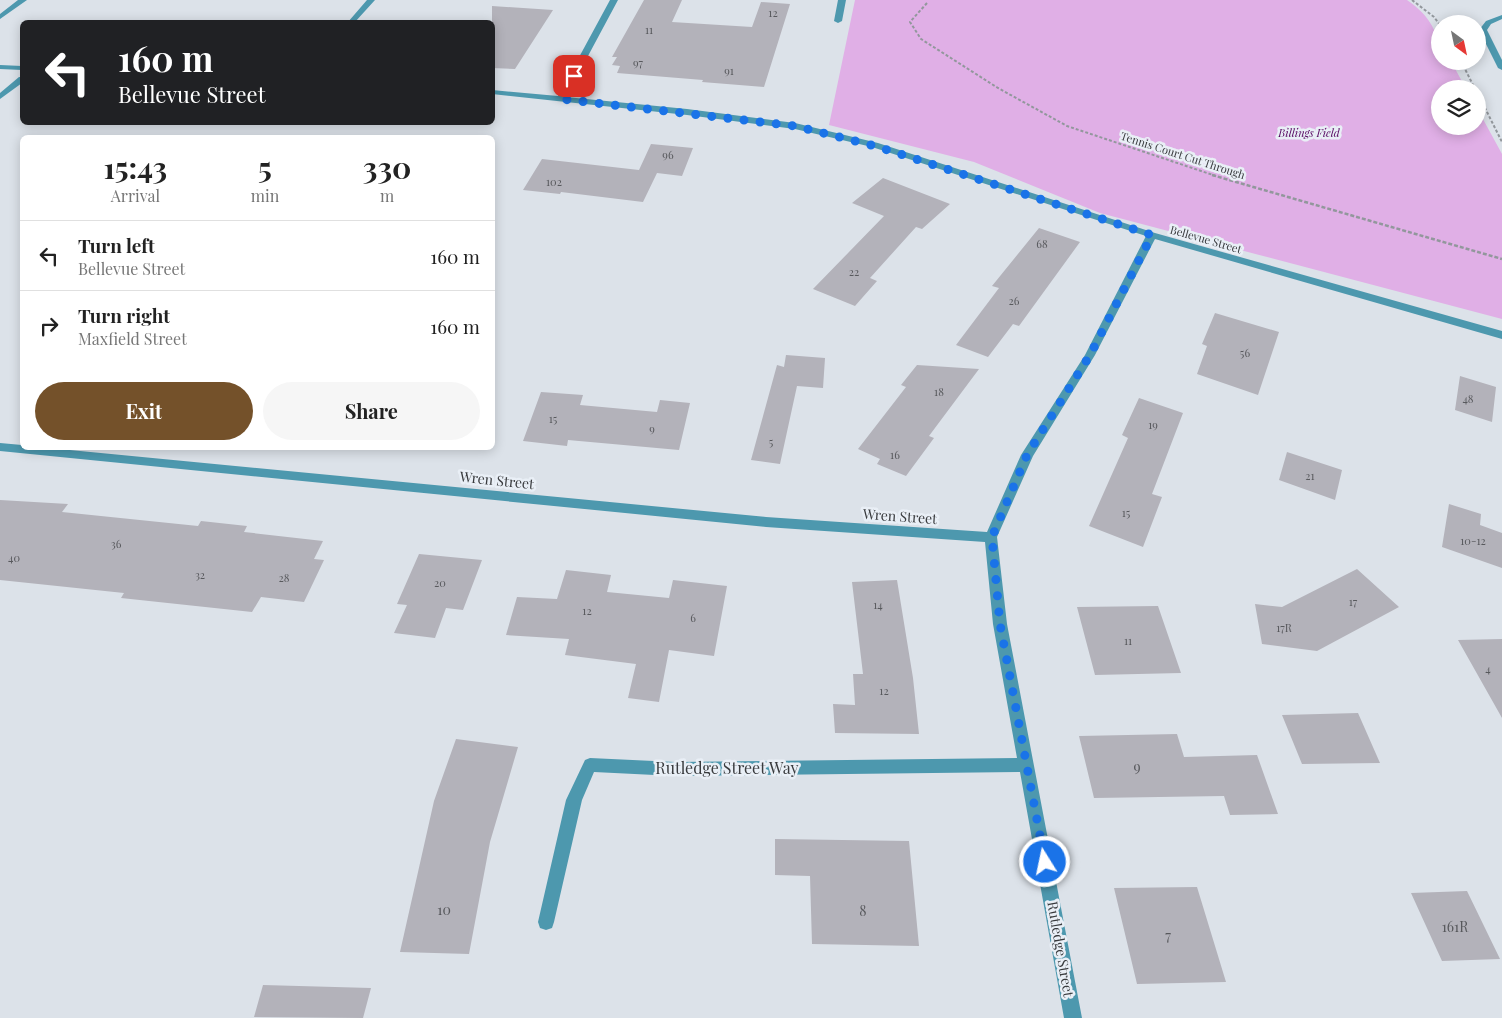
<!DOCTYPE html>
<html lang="en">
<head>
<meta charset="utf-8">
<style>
	body { margin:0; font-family:"Playfair Display",serif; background:#f6f6f6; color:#222; height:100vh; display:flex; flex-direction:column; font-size:19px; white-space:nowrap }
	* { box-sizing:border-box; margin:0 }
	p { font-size:16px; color:#767676 }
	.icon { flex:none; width:28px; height:28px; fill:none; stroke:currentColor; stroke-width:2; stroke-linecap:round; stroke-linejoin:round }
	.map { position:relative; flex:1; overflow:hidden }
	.side { position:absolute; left:20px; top:135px; width:475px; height:315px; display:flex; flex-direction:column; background:#fff; border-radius:8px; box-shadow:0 2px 12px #0003 }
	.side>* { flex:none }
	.banner { position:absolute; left:20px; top:20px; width:475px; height:105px; border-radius:8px; box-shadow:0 2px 12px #0003; background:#202124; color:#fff; overflow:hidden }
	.needle { width:32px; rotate:147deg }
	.controls { position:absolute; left:1431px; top:15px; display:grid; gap:10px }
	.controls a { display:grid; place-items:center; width:55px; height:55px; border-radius:50%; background:#fff; box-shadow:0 2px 12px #0003; font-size:25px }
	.pin { position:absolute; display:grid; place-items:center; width:42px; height:42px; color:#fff; margin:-21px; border-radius:10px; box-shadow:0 2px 8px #0006 }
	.me { position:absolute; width:55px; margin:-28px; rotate:350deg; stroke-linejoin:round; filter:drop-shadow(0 0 4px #0008) }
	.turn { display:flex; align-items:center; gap:18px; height:105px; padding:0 15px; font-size:22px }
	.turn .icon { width:65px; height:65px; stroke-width:2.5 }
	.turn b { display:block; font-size:35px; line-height:42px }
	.eta { display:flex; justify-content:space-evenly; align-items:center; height:85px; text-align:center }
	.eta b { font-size:30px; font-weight:700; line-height:35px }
	.cta { display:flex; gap:10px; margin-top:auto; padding:10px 15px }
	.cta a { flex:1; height:58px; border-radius:30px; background:#74512a; color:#fff; font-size:20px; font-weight:700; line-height:58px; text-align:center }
	.cta a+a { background:#f6f6f6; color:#222 }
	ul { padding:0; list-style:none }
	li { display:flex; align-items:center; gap:15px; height:70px; padding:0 15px; border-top:1px solid #e0e0e0 }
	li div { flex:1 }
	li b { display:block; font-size:19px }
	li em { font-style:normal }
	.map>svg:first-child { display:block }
	.green { fill:#e0afe6 }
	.building { fill:#b3b2ba }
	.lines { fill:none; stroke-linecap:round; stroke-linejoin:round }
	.path-far1 { stroke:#92979c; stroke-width:2; stroke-dasharray:3 2; stroke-linecap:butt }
	.path { stroke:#92979c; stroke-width:2.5; stroke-dasharray:4 2; stroke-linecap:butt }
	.minor { fill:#4d98ae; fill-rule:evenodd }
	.route { stroke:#1a73e8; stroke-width:9; stroke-dasharray:0 16.2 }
	.labels { text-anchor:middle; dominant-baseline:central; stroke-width:5; stroke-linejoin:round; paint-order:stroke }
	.number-label { font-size:11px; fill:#58595d }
	.far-park-label { font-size:11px; font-style:italic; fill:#570761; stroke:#e9eff6 }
	.far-street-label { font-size:11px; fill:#393b3e; stroke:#e9eff6 }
	.street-label { font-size:14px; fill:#393b3e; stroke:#e9eff6 }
	.near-number-label { font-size:14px; fill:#58595d }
	.near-street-label { font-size:16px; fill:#393b3e; stroke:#e9eff6 }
</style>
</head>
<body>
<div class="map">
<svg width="1502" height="1018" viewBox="0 0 1502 1018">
	<rect width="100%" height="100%" fill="#dce2e9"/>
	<path class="green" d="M855,0H1407C1430,16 1440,33 1440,61H1451L1466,89H1440V126H1478V110L1502,154V319L1100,213L974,162L829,125Z"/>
	<path class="building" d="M644,0H682L672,22L752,27L761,2L790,4L764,87L702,82L703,80L617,73L620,66L612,65L617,57H612Z
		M492,6L553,10L515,69L492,68Z
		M651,144L693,148L682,176L657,173L643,202L561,192L560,194L523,190L542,159L639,170Z
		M883,178L950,204L922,229L916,227L870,278L877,281L855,306L813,289L884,216L852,203Z
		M1039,228L1080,242L1019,326L1013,324L988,357L956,345L999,288L992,286Z
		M1215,313L1279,332L1258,395L1197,374L1207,346L1202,344Z
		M786,355L825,358L823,388L797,386L780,464L751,460L777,365L784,367Z
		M917,365L979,369L929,436L934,438L906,476L877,464L880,459L858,449L906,387L901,385Z
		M1460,376L1496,387L1492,422L1455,410Z
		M541,392L583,395L580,405L657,412L660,400L690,403L679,450L568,440L567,446L523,441Z
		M1139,398L1183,413L1152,494L1162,497L1143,547L1089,526L1128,438L1122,435Z
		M1287,452L1342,470L1335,500L1279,480Z
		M0,500L68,504L62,512L198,526L201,521L247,526L244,532L323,541L314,559L324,560L304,602L261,597L252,612L121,598L124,593L0,580Z
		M1449,504L1481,514L1480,525L1502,533V568L1442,547Z
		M419,554L482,560L463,610L446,608L435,638L394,633L407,605L397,604Z
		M1357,569L1399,607L1317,651L1262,644L1255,604L1282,607Z
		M566,570L611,575L607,592L669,598L673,580L727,586L714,656L669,650L659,702L628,698L636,664L565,655L569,639L506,635L517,597L557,599Z
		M897,580L913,678L919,734L835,733L833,704L855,705L853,674H863L852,582Z
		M1158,606L1181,673L1095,675L1077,607Z
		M1502,639V718L1458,640Z
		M1358,713L1380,763L1302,764L1282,715Z
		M1177,734L1184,757L1257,755L1278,814L1230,815L1224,796L1094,798L1079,736Z
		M456,739L518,747L490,842L469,954L400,952L434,801Z
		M775,839L909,841L919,946L812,944L810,876L775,875Z
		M1197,887L1226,982L1137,984L1114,888Z
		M1467,891L1500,959L1442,961L1411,893Z
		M263,985L371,988L363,1018L254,1017Z"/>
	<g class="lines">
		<path class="path-far1" d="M1412,0L1434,17L1440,25
			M927,3L910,22L921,39L998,88L1067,126L1216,176
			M1461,61L1475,89
			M1478,94L1502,142"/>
		<path class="path" d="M1212,175L1502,259"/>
		<path class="minor" d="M18,0H27L0,19V14Z
			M367,0H375L355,22H348Z
			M610,0H618L566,97L687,109L795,123L878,143L1155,233L1502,331V339L1155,239L1095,355L1033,456L997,537L1007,624L1082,1018H1064L1020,772L675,776L594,772L582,800L554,922L552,928L546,930L540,928L538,922L566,800L585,760L590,758L675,762L1017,758L993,624L985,542L766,527L0,451V443L22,445V448H49L766,517L987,532L1021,455L1085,355L1146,236L872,147L795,129L687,115L492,94V90L558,96Z
			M838,0H846L842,21L838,23L834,21Z
			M1502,15V19L1491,24L1487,30L1502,60V70L1498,68L1479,30L1486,21Z
			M0,65L22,66V70L0,69Z
			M19,77H22V83L0,99V93Z"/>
	</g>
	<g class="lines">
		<path class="route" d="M574,76L561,99L795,126L875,146L1152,235L1090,355L1027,455L992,537L1000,624L1045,862"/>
	</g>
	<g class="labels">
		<g class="number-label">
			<text x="773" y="12">12</text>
			<text x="649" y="29">11</text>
			<text x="638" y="62">97</text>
			<text x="729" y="70">91</text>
			<text x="668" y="154">96</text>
			<text x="554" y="181">102</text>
			<text x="1042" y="243">68</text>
			<text x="854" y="271">22</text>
			<text x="1014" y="300">26</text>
			<text x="1245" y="352">56</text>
			<text x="939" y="391">18</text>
			<text x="1468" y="398">48</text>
			<text x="553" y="418">15</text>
			<text x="1153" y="424">19</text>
			<text x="652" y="428">9</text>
			<text x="771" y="441">5</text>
			<text x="895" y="454">16</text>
			<text x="1310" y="475">21</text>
			<text x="1126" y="512">15</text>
			<text x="1473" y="540">10-12</text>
			<text x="116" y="543">36</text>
			<text x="14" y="557">40</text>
			<text x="200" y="574">32</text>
			<text x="284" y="577">28</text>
			<text x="440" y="582">20</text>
			<text x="1353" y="601">17</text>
			<text x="878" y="604">14</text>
			<text x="587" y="610">12</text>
			<text x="693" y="617">6</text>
			<text x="1284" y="627">17R</text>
			<text x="1128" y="640">11</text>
			<text x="1488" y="668">4</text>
			<text x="884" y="690">12</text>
		</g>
		<g class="far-park-label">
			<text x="1309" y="132">Billings Field</text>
		</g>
		<g class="far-street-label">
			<text transform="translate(1183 155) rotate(18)">Tennis Court Cut Through</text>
			<text transform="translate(1206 239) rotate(16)">Bellevue Street</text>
		</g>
		<g class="street-label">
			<text transform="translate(497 480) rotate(6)">Wren Street</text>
			<text transform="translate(900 516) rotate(4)">Wren Street</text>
			<text transform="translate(1061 949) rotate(80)">Rutledge Street</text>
		</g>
		<g class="near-number-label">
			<text x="1137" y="766">9</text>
			<text x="444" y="909">10</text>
			<text x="863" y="910">8</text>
			<text x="1455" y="926">161R</text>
			<text x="1168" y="935">7</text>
		</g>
		<g class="near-street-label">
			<text x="727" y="767">Rutledge Street Way</text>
		</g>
	</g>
</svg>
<div class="controls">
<a><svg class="needle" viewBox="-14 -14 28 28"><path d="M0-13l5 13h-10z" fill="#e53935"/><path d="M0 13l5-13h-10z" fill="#767676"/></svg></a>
<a><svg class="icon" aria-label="layers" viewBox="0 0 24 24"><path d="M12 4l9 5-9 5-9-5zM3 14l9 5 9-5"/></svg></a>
</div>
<div class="pin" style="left:574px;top:76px;background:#d93025"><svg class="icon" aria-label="arrive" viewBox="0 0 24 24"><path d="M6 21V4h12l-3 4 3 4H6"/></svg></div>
<svg class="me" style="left:1045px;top:862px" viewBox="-20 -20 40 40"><circle r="17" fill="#1a73e8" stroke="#fff" stroke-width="3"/><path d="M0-11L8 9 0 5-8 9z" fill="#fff"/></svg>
<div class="banner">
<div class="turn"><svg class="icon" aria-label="left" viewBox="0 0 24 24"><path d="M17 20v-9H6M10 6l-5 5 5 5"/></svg><div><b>160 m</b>Bellevue Street</div></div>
</div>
<section class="side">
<div class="eta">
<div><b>15:43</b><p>Arrival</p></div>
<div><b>5</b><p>min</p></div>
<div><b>330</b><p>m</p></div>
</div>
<ul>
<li><svg class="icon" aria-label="left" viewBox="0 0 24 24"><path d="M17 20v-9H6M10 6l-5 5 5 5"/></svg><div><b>Turn left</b><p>Bellevue Street</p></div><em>160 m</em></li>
<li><svg class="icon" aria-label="right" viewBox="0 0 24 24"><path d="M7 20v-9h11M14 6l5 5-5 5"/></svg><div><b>Turn right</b><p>Maxfield Street</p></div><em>160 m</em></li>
</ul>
<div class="cta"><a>Exit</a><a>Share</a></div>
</section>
</div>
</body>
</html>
